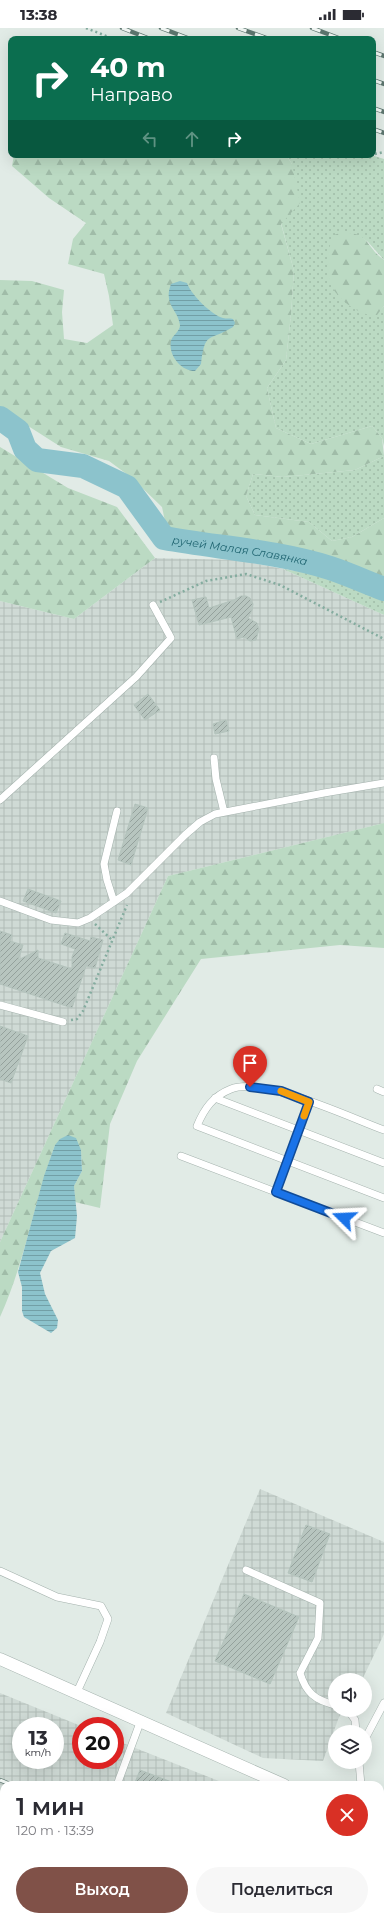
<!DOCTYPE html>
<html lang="ru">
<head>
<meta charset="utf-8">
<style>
	body { margin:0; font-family:Montserrat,sans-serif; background:#f7f7f7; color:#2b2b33; height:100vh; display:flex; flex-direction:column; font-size:15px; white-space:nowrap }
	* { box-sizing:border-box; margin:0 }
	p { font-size:13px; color:#7c7c81 }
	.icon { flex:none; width:22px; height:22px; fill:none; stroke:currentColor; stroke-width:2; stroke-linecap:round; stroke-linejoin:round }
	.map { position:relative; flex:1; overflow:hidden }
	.sheet { position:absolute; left:0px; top:1753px; width:384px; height:140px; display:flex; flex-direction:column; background:#fff; border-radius:12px 12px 0 0; box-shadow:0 4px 16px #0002 }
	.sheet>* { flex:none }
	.top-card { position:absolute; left:8px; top:8px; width:368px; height:122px; border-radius:8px; box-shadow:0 4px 16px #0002; background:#0b6e4f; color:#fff; overflow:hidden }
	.buttons { position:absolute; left:328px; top:1645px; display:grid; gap:8px }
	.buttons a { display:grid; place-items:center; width:44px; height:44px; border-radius:50%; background:#fff; box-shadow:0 4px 16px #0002; font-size:20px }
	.speed { position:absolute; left:12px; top:1689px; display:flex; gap:8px; font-size:20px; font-weight:700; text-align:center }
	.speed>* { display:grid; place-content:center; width:52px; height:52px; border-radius:50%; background:#fff; box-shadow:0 4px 16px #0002; line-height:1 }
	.speed small { font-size:10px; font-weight:400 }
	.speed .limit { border:6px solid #d22; background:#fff; color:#111 }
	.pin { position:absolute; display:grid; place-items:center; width:34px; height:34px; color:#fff; margin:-41px -17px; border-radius:50% 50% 50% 0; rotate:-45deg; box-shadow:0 0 4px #0007 }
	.pin .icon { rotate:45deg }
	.me { position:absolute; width:44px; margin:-22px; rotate:291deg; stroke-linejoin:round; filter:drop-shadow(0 0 3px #0008) }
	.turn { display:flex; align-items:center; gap:14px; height:84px; padding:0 16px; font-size:18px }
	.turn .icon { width:52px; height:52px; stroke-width:2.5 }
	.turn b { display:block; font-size:28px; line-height:34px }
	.lanes { display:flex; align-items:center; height:38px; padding:0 16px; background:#0003; justify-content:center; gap:20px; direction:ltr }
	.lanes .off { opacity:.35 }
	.round { display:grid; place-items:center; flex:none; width:42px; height:42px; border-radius:21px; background:#f7f7f7 }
	.head { display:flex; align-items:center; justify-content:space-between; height:68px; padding:0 16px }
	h1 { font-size:24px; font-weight:600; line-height:30px }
	.action { display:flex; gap:8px; margin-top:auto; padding:8px 16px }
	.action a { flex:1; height:46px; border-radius:24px; background:#805148; color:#fff; font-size:16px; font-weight:600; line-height:46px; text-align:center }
	.action a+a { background:#f7f7f7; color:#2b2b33 }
	.status { display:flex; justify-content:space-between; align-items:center; height:28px; padding:0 20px; background:#fff; direction:ltr }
	.status svg { height:11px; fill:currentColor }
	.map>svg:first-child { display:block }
	.industrial { fill:url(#industrial-grid); fill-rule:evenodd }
	.grass { fill:url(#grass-dots) }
	.forest { fill:url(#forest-firs) }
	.water { fill:url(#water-rules) }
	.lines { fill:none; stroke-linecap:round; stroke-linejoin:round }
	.river { stroke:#8cc3cc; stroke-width:24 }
	.building { fill:url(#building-hatch); stroke:#b4c4bd }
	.service-casing { stroke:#a4b2ad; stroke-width:8 }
	.minor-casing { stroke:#a4b2ad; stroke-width:13 }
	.path { stroke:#84ac9f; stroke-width:2.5; stroke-dasharray:2 3; stroke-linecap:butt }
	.service { stroke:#fff; stroke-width:7 }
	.minor { stroke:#fff; stroke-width:12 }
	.rail-casing { stroke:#5d766f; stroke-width:4.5 }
	.rail { stroke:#f1f7f4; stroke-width:3; stroke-dasharray:9; stroke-linecap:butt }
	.route-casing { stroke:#114b97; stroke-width:10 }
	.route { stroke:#1a73e8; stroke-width:7 }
	.slow { stroke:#f59e0b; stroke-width:7 }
	.labels { text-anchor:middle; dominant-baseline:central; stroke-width:4; stroke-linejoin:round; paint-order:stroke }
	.water-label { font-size:11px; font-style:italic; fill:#216672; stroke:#f1f7f4 }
</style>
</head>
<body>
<div class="status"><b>13:38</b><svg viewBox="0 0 49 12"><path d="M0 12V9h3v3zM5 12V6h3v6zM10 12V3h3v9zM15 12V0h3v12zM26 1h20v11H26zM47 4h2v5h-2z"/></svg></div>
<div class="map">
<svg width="384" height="1893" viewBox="0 0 384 1893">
	<defs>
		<pattern id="industrial-grid" width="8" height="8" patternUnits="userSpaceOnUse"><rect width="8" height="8" fill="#cfdad5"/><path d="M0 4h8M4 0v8" fill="none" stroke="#b1bcb7"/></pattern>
		<pattern id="grass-dots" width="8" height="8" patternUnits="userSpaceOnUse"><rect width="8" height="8" fill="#bbdac3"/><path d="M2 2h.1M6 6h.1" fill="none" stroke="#a0bca8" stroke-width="1.8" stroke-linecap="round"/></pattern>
		<pattern id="forest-firs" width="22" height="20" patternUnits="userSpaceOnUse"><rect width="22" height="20" fill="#bbdac3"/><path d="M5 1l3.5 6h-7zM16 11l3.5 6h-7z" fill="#a0bca8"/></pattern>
		<pattern id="water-rules" width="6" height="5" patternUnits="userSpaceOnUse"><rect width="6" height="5" fill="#8cc3cc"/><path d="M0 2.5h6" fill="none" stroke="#729fa6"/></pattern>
		<pattern id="building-hatch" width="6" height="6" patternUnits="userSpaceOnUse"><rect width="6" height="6" fill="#b7c5bf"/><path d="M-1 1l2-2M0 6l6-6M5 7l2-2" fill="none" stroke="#94a19c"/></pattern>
	</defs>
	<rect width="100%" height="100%" fill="#e1ebe6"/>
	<path class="industrial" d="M155,530L238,532L283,541L384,587V795L168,848L0,1214V573L74,591Z
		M260,1461L384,1514V1606L362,1652H335V1682H344L339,1689L323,1733L263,1730L166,1685Z
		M0,1665L81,1698V1732H115V1712L229,1757H4V1889H348L345,1893H0ZM21,1698H55V1732H21Z"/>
	<path class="grass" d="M286,127H371L384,131V232L368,214L358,207L377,286L384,278V418L382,410L372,398L311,416L276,400L267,360L286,332L291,286L294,243L281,195L292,136Z
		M384,428V490L352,509L332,513L309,494L255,487L246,468L253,446L283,449L355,442Z
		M283,541L328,548L384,567V587Z"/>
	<path class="forest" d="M14,127H286L292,136L300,175L281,196L294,243L291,286L286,332L267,360L276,400L311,416L372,398L382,410L384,428L355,442L283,449L253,446L246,468L255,487L309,494L332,513L352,509L384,490V557L331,535L167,503L162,479L132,450L109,433L61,419L0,380V252L32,253L64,262L62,284L64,311L87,315L113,297L109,268L104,246L68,236L73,211L86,195L49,170L12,138Z
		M340,205C370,203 365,219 384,232V278L377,287C361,289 340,273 332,259C325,245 327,220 334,207Z
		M0,419L68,460L117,479L155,530L74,591L0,573Z
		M384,795V920L340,917L201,931L137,1033L110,1096L100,1180L75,1174L74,1158L82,1143L81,1122L55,1117C34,1174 25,1234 0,1289V1214L168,848Z"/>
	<path class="water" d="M180,253L187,255C191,267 212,287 223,290C226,291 230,290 233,291L235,295L233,299C208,314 205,303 201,336L195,343C181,343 168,327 171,313C172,307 180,304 180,297C178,281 163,277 171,256Z
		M68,1107L76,1110L81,1122L82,1143L74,1158L77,1188L75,1210L51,1223L40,1245L45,1266L58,1292L57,1300L51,1305L24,1289L22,1283V1259L18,1244L44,1148L55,1117L60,1111Z"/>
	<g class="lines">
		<path class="river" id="s1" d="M0,390L18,403L25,421L37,432L83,438L127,459L164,510C219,520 276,523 330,540C348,546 366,554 384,561"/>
	</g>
	<path class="building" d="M241,568H246L250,570L253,576L252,582L248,590L257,595L259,601L256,612L250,613L244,609L237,611L231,589L199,597L192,572L206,569L209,580L234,572Z
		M148,666L160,682L145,692L134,677Z
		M226,692L229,703L215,706L213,696Z
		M135,776L148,780L131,837L118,832Z
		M28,861L61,873L56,885L23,873Z
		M0,903L12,907L10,913L23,917L18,932L38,922V930L72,941V929L75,921L61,916L65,905L90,913L91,909L103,912L95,940L86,938L72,980L0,956Z
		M0,998L28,1008L11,1055L0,1051Z
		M306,1497L330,1506L312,1554L288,1545Z
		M244,1566L299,1589L270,1656L215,1633Z
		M140,1742L177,1756V1757H134Z"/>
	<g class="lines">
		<g class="service-casing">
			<path id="service" d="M214,730L216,751L224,784
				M0,772L136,649L171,610L153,577
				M0,873L51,892L78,895L90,890L127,865L185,807L200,794L215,786L324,765L384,755
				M114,874L107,852L104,836L117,783
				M0,977L63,994
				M377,1061L384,1064
				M215,1070L384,1135
				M384,1102C351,1090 263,1048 231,1061C213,1068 204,1081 197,1098L384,1170
				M181,1128L384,1205
				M276,1164L309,1074
				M246,1542L320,1575L318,1610L300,1645C306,1665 315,1672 335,1677
				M0,1543L57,1569L101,1578L108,1591L100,1614L77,1664
				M348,1682L355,1692L356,1704
				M365,1711L384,1675
				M359,1734L361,1757
				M117,1757L141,1692
				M71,1893L73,1889"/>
		</g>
		<g class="minor-casing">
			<path id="minor" d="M0,1631L284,1757
				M380,1794L384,1796"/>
		</g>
		<path class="path" d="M86,0L114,11
			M373,106L378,103
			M370,127L384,124
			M160,574L206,553L246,546L280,557L384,611
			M95,896L112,912
			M71,992L77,991L83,983L127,877
			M380,1847L384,1842
			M347,1893L349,1889"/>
		<use href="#service" class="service"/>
		<use href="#minor" class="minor"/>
		<g class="rail-casing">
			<path id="rail" d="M122,0L150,11
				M161,0L190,11
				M238,0L269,11
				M312,0L341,11
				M373,24L384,28
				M373,52L384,56
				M373,80L384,84
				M373,101L384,105
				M0,1752L12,1757"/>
		</g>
		<use href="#rail" class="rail"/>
	</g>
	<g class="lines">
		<g class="route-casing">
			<path id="route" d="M250,1059L281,1063L309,1074L276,1164L344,1190"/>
		</g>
		<use href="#route" class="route"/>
		<path class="slow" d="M281,1063L309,1074L304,1088"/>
	</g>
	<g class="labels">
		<g class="water-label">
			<text stroke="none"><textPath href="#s1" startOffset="293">ручей Малая Славянка</textPath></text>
		</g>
	</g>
</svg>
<div class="buttons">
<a><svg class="icon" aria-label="sound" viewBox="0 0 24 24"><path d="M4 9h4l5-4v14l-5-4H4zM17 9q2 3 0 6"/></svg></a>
<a><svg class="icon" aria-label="layers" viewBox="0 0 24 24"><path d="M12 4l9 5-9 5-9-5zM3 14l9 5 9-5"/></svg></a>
</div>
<div class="speed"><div>13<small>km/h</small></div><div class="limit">20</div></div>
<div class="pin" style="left:250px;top:1059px;background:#d93025"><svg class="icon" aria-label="arrive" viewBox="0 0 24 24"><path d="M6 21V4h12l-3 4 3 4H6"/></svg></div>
<svg class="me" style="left:344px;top:1190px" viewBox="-20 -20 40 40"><path d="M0-17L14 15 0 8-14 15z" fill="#1a73e8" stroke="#fff" stroke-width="4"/></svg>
<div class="top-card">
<div class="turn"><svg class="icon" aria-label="right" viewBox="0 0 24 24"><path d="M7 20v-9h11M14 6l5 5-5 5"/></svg><div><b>40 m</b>Направо</div></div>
<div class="lanes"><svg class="icon off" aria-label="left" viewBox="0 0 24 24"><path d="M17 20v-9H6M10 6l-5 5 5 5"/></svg><svg class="icon off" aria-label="ahead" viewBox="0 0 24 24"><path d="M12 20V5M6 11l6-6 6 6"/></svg><svg class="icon" aria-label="right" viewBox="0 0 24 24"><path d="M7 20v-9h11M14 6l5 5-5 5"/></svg></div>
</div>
<section class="sheet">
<div class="head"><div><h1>1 мин</h1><p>120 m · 13:39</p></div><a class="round" style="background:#d93025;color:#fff"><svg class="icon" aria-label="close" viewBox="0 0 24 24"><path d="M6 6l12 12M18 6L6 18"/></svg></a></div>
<div class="action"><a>Выход</a><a>Поделиться</a></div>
</section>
</div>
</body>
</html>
